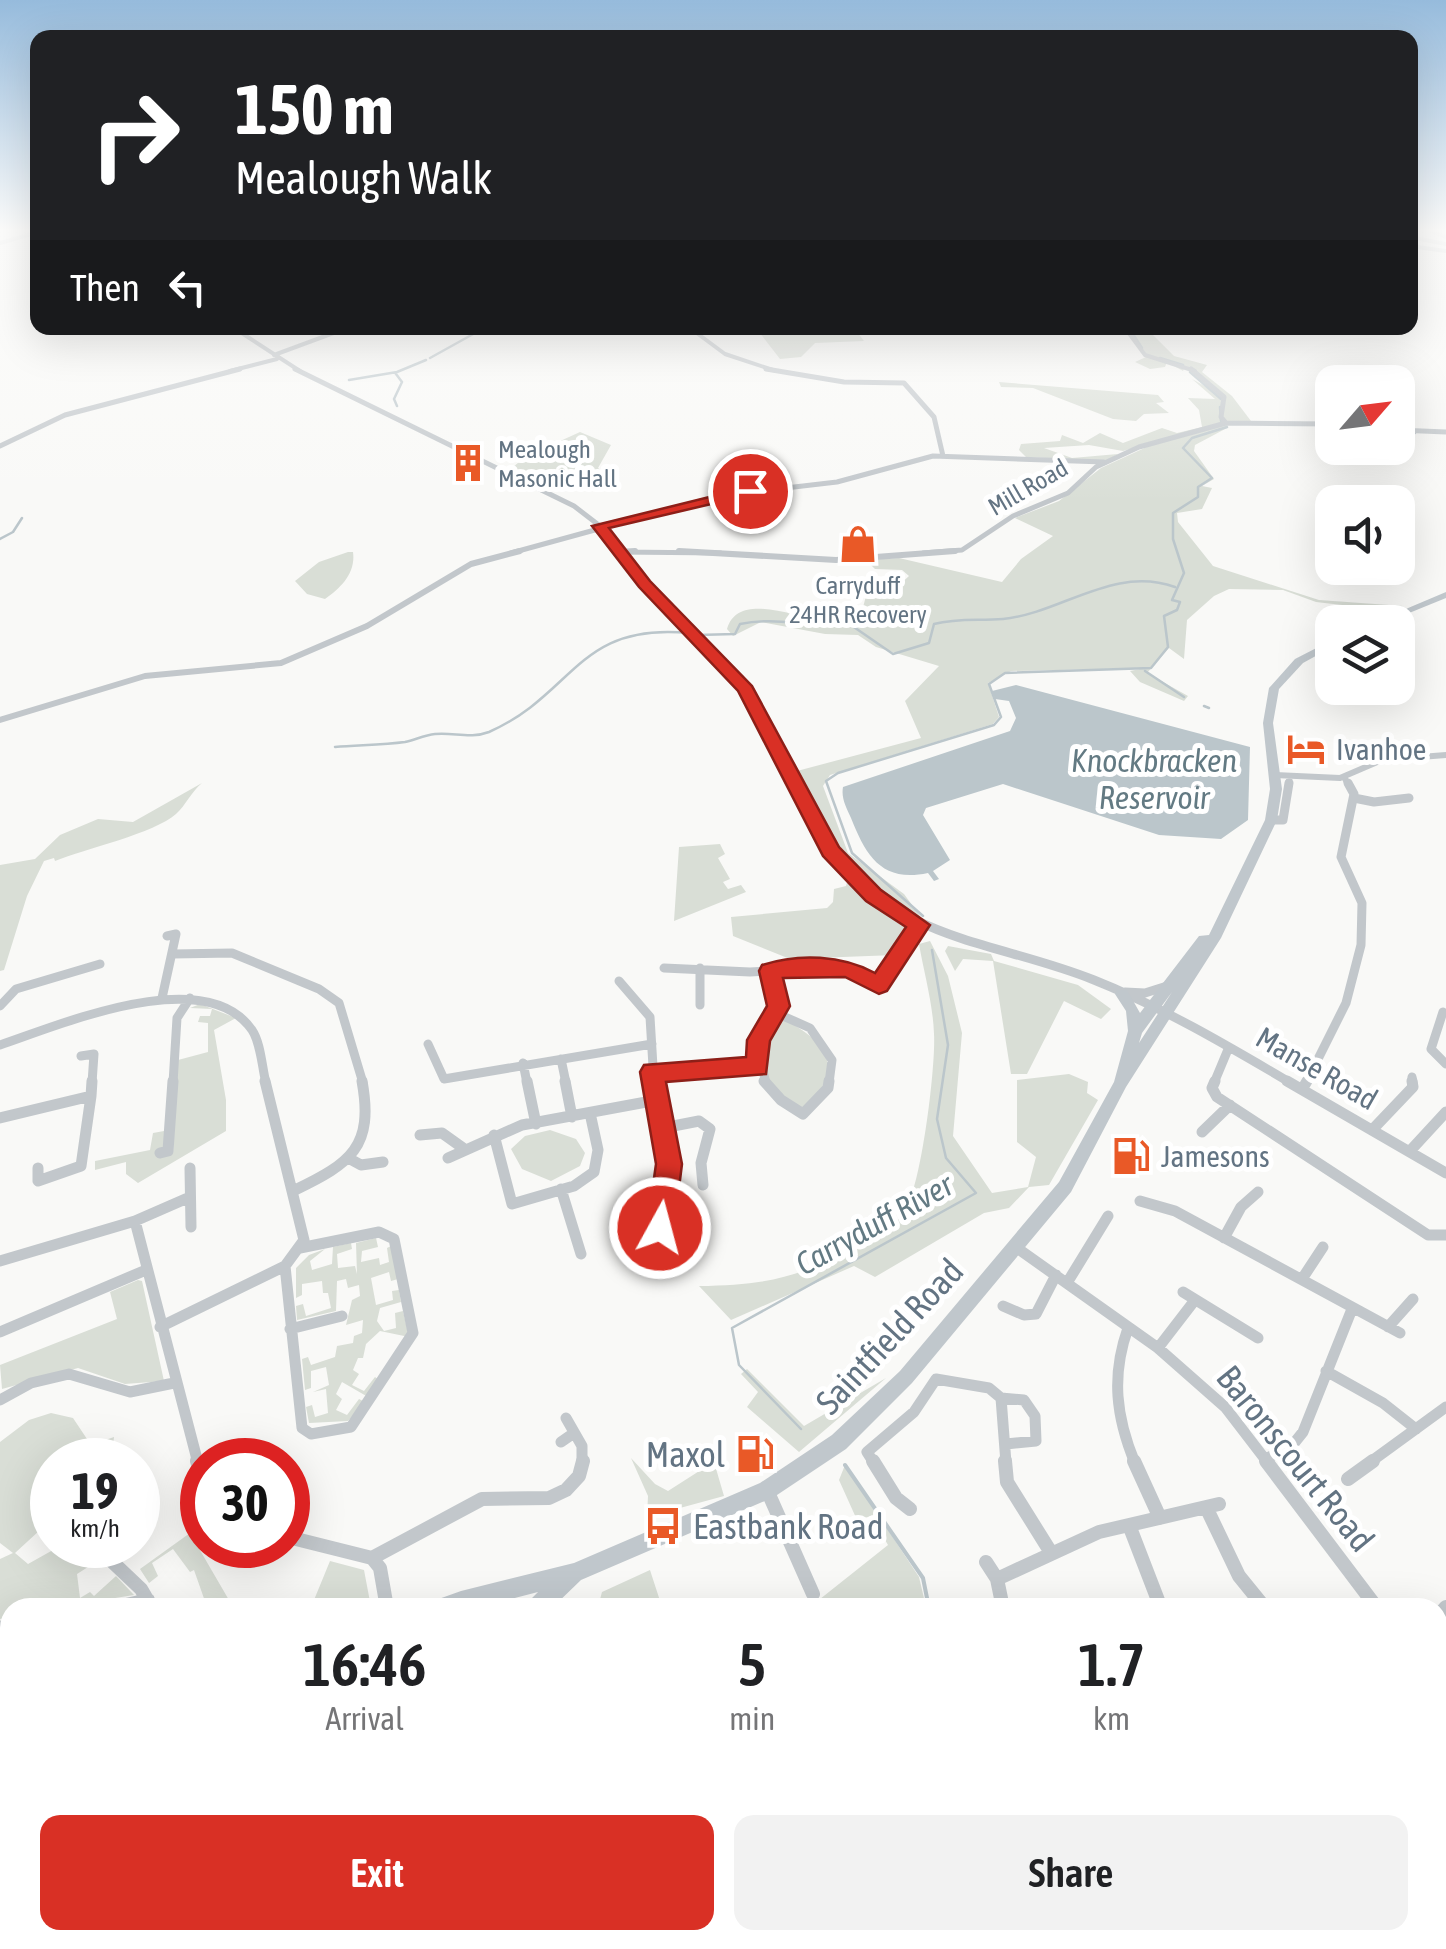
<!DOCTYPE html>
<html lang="en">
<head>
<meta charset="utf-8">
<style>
	body { margin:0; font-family:"Asap Condensed",sans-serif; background:#f2f2f2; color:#202124; height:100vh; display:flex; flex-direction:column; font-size:38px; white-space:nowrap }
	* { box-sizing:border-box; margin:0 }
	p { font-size:32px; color:#757577 }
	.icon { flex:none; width:55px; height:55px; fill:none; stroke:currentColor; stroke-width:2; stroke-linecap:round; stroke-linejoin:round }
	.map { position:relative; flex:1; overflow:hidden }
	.drawer { position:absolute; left:0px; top:1598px; width:1448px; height:352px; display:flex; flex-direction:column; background:#fff; border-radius:30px 30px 0 0; box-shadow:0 10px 40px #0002 }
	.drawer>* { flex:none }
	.top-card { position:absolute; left:30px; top:30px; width:1388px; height:305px; border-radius:20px; box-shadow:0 10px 40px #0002; background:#202124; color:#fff; overflow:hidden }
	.needle { width:65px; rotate:62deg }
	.tools { position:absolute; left:1315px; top:365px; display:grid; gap:20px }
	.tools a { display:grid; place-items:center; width:100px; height:100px; border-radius:20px; background:#fff; box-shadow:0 10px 40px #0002; font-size:50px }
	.speed { position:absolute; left:30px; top:1438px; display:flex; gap:20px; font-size:50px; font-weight:700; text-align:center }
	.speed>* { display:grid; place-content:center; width:130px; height:130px; border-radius:50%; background:#fff; box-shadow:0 10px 40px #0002; line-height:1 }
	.speed small { font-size:25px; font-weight:400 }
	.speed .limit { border:15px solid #d22; background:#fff; color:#111 }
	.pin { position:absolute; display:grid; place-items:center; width:85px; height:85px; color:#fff; margin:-42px; border:5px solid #fff; border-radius:50%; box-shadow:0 2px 10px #0007 }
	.me { position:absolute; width:110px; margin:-55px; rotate:7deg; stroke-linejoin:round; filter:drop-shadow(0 0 8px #0008) }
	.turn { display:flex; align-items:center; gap:35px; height:210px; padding:0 40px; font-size:45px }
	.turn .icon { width:130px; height:130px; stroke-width:2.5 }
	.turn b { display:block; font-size:70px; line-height:85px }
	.then { display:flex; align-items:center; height:95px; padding:0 40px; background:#0003; gap:20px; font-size:38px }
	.eta { display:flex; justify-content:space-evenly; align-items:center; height:170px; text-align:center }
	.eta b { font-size:60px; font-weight:600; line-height:70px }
	.button { display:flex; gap:20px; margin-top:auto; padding:20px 40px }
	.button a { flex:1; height:115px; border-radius:20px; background:#d93025; color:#fff; font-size:40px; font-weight:600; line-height:115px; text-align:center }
	.button a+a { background:#f2f2f2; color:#202124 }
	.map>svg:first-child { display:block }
	.green { fill:#d9ded6 }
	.water { fill:#bbc6cb }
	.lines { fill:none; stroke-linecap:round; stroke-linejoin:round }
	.stream-far1 { stroke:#bbc6cb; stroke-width:2.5 }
	.stream { stroke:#bbc6cb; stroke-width:4 }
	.minor-far5 { stroke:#c2c7cb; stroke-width:4 }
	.minor-far4 { stroke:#c2c7cb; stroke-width:5 }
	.minor-far3 { stroke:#c2c7cb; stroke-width:6 }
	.minor-far2 { stroke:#c2c7cb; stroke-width:9 }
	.minor-far1 { stroke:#c2c7cb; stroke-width:11 }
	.minor { stroke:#c2c7cb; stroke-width:14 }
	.highway { fill:#c0c7cc; fill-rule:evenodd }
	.route { fill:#d93025; stroke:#8d1f18; stroke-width:2.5 }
	.labels { text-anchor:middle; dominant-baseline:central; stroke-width:10; stroke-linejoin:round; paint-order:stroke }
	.far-poi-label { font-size:25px; fill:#637483; stroke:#fff; text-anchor:start }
	.far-street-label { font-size:25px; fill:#637483; stroke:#fff }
	.poi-label { font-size:30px; fill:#637483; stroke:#fff; text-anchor:start }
	.street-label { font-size:30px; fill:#637483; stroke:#fff }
	.water-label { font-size:32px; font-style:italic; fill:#637a83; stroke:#fff }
	.near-street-label { font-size:35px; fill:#637483; stroke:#fff }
	.near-poi-label { font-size:35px; fill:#637483; stroke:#fff; text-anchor:end }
</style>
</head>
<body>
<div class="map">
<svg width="1446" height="1949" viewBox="0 0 1446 1949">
	<rect width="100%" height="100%" fill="#f9f9f7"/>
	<path class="green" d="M756,328H854L864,341L815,343L801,357L780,359Z
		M1126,328L1165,330L1151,333L1174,356L1207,365L1202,372L1232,396L1251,421L1228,422L1227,428L1195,445L1194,451L1214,479L1202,486L1212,488L1202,509L1177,513L1178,522L1213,566L1319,600L1403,606L1394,611L1316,602L1283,590L1229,589L1214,596L1187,620L1184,659L1169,648L1147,673L1188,696L1184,701L1140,682L1130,671L1145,668L1011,671L988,683L999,717L993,724L830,775L823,786L848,853L904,894L923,920L856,873L837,853L797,771L921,738L905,701L939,666L876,647L858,635L825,634L761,622L733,636L727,629C738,591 794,618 821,619C834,620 847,617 861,615L867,592L884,599L909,576L902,570L875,569L866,560L899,558L1002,582L1021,559L1053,536L1015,518L1059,501L1101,468L1164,439L1123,451L1089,445L1044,448L1072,458L1118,454L1106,461L1026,457L1019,450L1021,444L1060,441L1062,435L1083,443L1100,433L1123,443L1162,428L1177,433L1202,427L1199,410L1188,398L1215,399L1192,379L1214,391L1185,367L1183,371L1167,362L1165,367L1150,369L1135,362L1146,357Z
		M999,382L1158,395L1164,402L1156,403L1169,413L1144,414L1136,421L1113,419L1033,388L1001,387Z
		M580,432L611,445L598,468L611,478L570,490L549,484L541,490L506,473L525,457Z
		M348,552H353C356,573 341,588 325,599L307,594L295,581L319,562Z
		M202,783C191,792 186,805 176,814C155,833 85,849 55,861L54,858L44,861L27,896L4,970L0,971V865L35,859L60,835L98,819L133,822Z
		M720,844L725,854L718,858L730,879L723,882L728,889L741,885L746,892L674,921L679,847Z
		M848,879L876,907L908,927L895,955L790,959L733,936L731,917L827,908L833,902L834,889L846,886Z
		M930,941L948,976L962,1033L953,1136L992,1193L1028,1187L1036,1157L1017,1142V1080L1069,1074L1088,1082L1087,1093L1098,1100L1049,1185L1029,1187L1009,1208L984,1213L875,1277L854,1266L731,1320L699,1286C773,1285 808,1276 871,1235C880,1229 896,1223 903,1214C921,1192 936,1065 934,1034C933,1004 924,973 919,944Z
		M948,946L991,954L994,961L1078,985L1111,1009L1101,1019L1064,1001L1027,1074H1011L993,961L963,959L955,971L945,951Z
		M200,1004L236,1018L214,1030L226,1100V1131L138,1183L126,1174V1162L95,1170V1161L150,1150L153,1133L164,1131L173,1153L178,1060L208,1052V1023L198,1022L200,1016H210L212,1009L190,1008Z
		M777,1017C802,1027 841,1051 824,1084C820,1093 809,1102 802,1109C793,1103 776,1094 770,1085C757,1063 759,1033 777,1017Z
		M550,1130L576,1139L585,1153L580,1166L551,1181L522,1169L511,1149L525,1136Z
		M376,1238L378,1247L362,1251L361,1262L379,1258L380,1265L389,1262L387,1248L391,1246L398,1279L391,1281L389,1272L371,1278L376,1305L393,1300L392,1291L399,1290L401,1302L380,1308L377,1321L384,1331L396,1328L395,1313L403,1311L409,1337L380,1331L366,1344L363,1358H358L353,1370L359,1374L352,1385L364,1391L375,1377L379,1380L368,1397L342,1382L336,1394L342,1399L336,1410L347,1415L359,1399L365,1402L348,1421L309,1423L306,1407L312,1405L315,1417L328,1413L326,1389L313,1392L329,1385L326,1367L311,1371V1388L305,1390L302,1359L308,1357L311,1365L335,1357L337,1346L353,1343L354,1336L362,1333L363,1320L346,1325L352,1300L360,1296L359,1285L348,1288L346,1279L337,1281L336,1311L297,1320L296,1306L303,1304L306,1316L331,1308L328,1293H323L322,1281L302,1284V1295L296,1298V1268L309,1255L325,1249L310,1261L312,1270L332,1264L333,1247L351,1243L352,1249L337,1254L338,1268L355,1266L357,1274L356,1243Z
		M138,1280L142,1281L164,1381L125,1384L78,1368L2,1389L0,1365L117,1319L110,1292Z
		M747,1369L804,1426L886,1378L799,1452L747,1407L758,1392L741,1374Z
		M51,1413L73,1418L91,1445L114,1437L113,1446L93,1450L92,1460H52V1519L15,1553L28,1564L53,1550L94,1545L91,1550L99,1560L77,1574L80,1598L90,1592L94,1596L116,1576L134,1595L59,1607L10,1608V1617L0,1619V1559L13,1553L0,1543V1442L29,1420Z
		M712,1455L724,1496L647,1517L648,1496L631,1458L655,1484L668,1491L704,1468Z
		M845,1465L919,1577L926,1607H810L888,1545L871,1516L857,1520L839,1480Z
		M190,1533L233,1607H207L194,1570L190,1572L173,1549L152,1563L158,1576L149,1583L140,1569Z
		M330,1561L364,1570L371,1607H324L322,1598L314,1600Z
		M650,1570L662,1607H598L602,1592Z"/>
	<path class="water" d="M1016,685L1250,747L1248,820L1221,839L1159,835L1003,784L926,808L923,815L950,860L933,871L939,879L934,881L928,873C882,883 866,856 851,818C846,807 841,798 843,787L1010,731L1016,718L1009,701L995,699L992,691Z"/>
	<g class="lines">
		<path class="stream-far1" d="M1129,328L1142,348
			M430,358L484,328
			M1160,358L1183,365
			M1190,372L1221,399
			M396,374L402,382L394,399L397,406
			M349,380L397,372L426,360
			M1220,407L1221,421
			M1398,433H1415
			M0,539L13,532L22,518
			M697,635L735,634L740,624C777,616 811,628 848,623L893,654L929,643L934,624C958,618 979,621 1003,619C1062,613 1113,565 1175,587
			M1145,671L1184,697
			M1204,706L1209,708
			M335,747C358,745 382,745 405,742C415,740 424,735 435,734C453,732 471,739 489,732C575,694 577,622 689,633
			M923,916L852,853L826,781L838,773L994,725L1001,717L989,684L1005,673L1151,668L1168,647L1164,616L1177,610L1180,602L1172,600L1184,573L1173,539V513L1198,497V487L1212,478L1183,448L1192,438L1227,427
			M801,1429L739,1365L732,1328L976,1193L946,1158L937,1119L948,1045L932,950"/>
		<path class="stream" d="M845,1465L923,1578L929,1608
			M1,1927L10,1932
			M19,1940L24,1949
			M899,1949L900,1940"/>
		<path class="minor-far5" d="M1424,228L1446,237
			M1410,237L1446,244
			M0,243L38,232
			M1410,246L1446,251
			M234,328L300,371
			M690,328L725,354L776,371
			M1125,328L1145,355L1195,371
			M274,355L347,328
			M230,371L277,359"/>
		<path class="minor-far4" d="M295,369L574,506L600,526L621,553
			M766,369L844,382L904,383L934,417L943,456
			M1191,369L1224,397L1221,417L1226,423
			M1398,430L1446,432
			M0,446L65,415L240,369
			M600,526L726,495L837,482L933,456L1104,462
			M619,552L721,553
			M511,553L602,528
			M923,553L962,550L1013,516L1068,493L1096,467L1139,447L1226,423L1332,424"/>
		<path class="minor-far3" d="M619,551L643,582L739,680L798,786
			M679,551L836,560L955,551
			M619,552L635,551
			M0,720L145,676L281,663L367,626L471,564L520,551
			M1275,775L1340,778L1382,760L1446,755
			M1344,777L1349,786
			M1288,786L1290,776"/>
		<path class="minor-far2" d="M797,783C808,805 817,832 832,852C902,943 997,941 1094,980C1162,1007 1228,1046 1291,1083
			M1354,798L1374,802L1409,798
			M1271,820H1283L1289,783
			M173,954L232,953L319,989L339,1003L363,1083
			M664,968L750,972L833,968L879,985L919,925
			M700,968V1005
			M619,981L650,1017L654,1083
			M1125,992L1145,993L1167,986
			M162,998L176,934L167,936
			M0,1006L16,989L100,964
			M1443,1012L1431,1049L1446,1064
			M776,1013L810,1028L832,1060L829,1083
			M428,1044L444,1079L652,1044
			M0,1045C60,1025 205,962 252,1030C261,1043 262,1068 266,1083
			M81,1056L94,1054L92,1083
			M561,1059L566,1083
			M523,1063L527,1083
			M653,1072L758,1067
			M1412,1077L1413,1083
			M173,1083L177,1018L190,998
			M766,1083L757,1047L778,1006L770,971
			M1214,1083L1229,1047
			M1306,1083L1346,1003L1361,945L1362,903L1341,857L1354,794L1348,783"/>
		<path class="minor-far1" d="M527,1081L536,1124
			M565,1081L572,1117
			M654,1081L668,1147L661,1227L670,1264
			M764,1081L781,1100L803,1114L828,1088L829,1081
			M1215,1081L1212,1088L1217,1097L1428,1235H1446
			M1287,1081L1446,1173
			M1303,1088L1307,1081
			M91,1096L92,1081
			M0,1118L91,1096L81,1166L38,1181V1168
			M663,1128L699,1121L710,1129L701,1163L703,1185
			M1373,1129L1413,1087L1412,1081
			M1202,1132L1230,1105
			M420,1135L442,1133L463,1148
			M494,1135L512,1204L574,1186L594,1172L598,1150L590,1113
			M1410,1151L1446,1112
			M160,1153L168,1151L173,1081
			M448,1158L522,1125L657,1100
			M350,1159L361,1165L383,1162
			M190,1168L191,1227
			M561,1189L581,1254
			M295,1190C351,1163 374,1147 362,1081
			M1140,1201L1175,1211L1400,1333
			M135,1221L198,1463
			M1224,1238L1241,1207L1258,1192
			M1017,1248L1158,1348L1225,1407L1268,1463
			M0,1261L135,1221L190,1197
			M285,1266L302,1428L311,1434L351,1427L413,1333L394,1239L379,1232L300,1248
			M1302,1279L1323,1247
			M1067,1283L1108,1216
			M1183,1292L1258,1338
			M1003,1306L1024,1315L1036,1314L1056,1275
			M160,1327L285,1266L304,1240L265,1081
			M1388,1327L1413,1299
			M1128,1328C1111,1376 1116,1417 1135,1463
			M290,1329L342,1316
			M0,1332L146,1270
			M1158,1348L1195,1300
			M1326,1371L1383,1403L1416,1429
			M1001,1398L1024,1400L1035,1416L1036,1441L1006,1444
			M0,1400L31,1383L69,1374L130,1392L174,1383
			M566,1418L582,1446V1463
			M561,1442L574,1433
			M1265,1459L1291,1447L1303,1432L1352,1309
			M874,1463L867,1452L914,1412L936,1379L989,1388L1001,1398L1006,1463
			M1369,1463L1446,1407"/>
		<path class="minor" d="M197,1461L202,1479
			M873,1461L896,1498L910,1509
			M1005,1461L1007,1482L1050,1551
			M1134,1461L1160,1518
			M1266,1461L1377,1608
			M1348,1479L1373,1461
			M767,1490L813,1594
			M1206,1507L1239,1576L1265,1608
			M1129,1525L1161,1608
			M198,1530L202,1526
			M288,1537L372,1558L380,1568L387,1608
			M102,1545V1552L141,1589L152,1608
			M372,1558L482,1499L549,1498L566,1490L579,1476L583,1461
			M986,1562L997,1579L1003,1608
			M997,1579L1099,1532L1219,1504
			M113,1608L148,1600
			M1438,1616L1446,1607
			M0,1628L10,1626
			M1438,1679L1446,1690
			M110,1940L121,1949
			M217,1949L221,1940"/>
		<path class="highway" d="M1446,592V598L1387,622H1375Z
			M1332,640V647L1303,663L1279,689L1273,723L1282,789L1277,820L1221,938L1126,1087L1071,1192L912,1383L846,1449L774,1497L581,1580L552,1608H526L529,1601L538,1592L491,1604L492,1608H430L433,1601L461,1591L574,1563L760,1483L832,1435L900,1371L1059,1182L1114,1082L1128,1031L1126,1011L1115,994L1117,990H1127L1140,1013L1199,936L1209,935L1265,820L1270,789L1263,723L1269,688L1295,659ZM1172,992L1139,1043L1142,1033Z
			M10,1774V1796L0,1798V1776Z
			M333,1940H357L353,1949H329Z"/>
	</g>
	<linearGradient id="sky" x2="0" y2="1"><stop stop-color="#96bbdc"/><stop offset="0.46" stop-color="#fcfcfb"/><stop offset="1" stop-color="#fcfcfb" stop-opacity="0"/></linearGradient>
	<rect width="1446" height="501" fill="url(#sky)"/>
	<path class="route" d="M750,487L754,494L609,528L650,581L752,686L839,847L881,890L930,925L887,991L879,994L845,977L783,978L790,1006L770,1041L766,1074L666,1082L682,1164L674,1228L670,1236L660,1240L651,1236L647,1228L656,1164L640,1072L644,1065L746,1057L747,1040L767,1006L759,971L762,965C799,953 842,955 875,973L906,927L866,901L823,856L738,691L639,587L592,526Z"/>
	<defs>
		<g id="building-bare" transform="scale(3)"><path d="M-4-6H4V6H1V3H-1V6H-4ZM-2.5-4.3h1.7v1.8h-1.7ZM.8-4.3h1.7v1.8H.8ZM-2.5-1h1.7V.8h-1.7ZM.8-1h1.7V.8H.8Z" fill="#e95927" stroke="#fff" stroke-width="2.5" paint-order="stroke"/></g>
		<g id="shop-bare" transform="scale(3)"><path d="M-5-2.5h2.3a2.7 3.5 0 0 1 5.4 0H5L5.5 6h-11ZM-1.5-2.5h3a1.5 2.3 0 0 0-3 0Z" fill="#e95927" stroke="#fff" stroke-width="2.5" paint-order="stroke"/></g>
		<g id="hotel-bare" transform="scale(3)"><path d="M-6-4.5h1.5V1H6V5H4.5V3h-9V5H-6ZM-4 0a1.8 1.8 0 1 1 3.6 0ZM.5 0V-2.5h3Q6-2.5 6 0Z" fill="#e95927" stroke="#fff" stroke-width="2.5" paint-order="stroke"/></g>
		<g id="fuel-bare" transform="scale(3)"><path d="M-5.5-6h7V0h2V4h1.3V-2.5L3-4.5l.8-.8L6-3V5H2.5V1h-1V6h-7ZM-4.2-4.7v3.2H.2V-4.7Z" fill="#e95927" stroke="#fff" stroke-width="2.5" paint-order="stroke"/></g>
		<g id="bus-bare" transform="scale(3)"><path d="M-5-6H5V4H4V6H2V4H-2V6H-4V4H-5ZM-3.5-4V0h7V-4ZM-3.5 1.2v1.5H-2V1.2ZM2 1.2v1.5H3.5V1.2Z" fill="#e95927" stroke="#fff" stroke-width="2.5" paint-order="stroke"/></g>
	</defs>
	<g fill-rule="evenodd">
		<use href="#building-bare" x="468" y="463"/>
		<use href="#shop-bare" x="858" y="544"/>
		<use href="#hotel-bare" x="1306" y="749"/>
		<use href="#fuel-bare" x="1131" y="1156"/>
		<use href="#fuel-bare" x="755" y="1454"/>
		<use href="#bus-bare" x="663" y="1526"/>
	</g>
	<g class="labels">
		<g class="far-poi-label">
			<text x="498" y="449">Mealough<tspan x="498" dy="29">Masonic Hall</tspan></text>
			<text x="858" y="585" text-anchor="middle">Carryduff<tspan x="858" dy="29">24HR Recovery</tspan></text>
		</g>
		<g class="far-street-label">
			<text transform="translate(1028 487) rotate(-30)">Mill Road</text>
		</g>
		<g class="poi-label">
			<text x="1336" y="749">Ivanhoe</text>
			<text x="1161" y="1156">Jamesons</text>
		</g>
		<g class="street-label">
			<text transform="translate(1317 1068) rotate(30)">Manse Road</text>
		</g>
		<g class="water-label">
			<text x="1154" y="760">Knockbracken<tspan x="1154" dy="37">Reservoir</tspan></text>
			<text transform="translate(874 1224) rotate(-29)">Carryduff River</text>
		</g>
		<g class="near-street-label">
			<text transform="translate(889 1336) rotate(-47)">Saintfield Road</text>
			<text transform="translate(1296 1458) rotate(51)">Baronscourt Road</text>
		</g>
		<g class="near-poi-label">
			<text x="725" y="1454">Maxol</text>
			<text x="693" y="1526" text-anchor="start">Eastbank Road</text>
		</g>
	</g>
</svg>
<div class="tools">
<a><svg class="needle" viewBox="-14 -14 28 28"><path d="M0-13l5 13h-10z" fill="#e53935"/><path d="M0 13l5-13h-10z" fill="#757577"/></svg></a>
<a><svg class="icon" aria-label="sound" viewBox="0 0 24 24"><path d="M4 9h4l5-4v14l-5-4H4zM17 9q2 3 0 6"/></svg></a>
<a><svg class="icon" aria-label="layers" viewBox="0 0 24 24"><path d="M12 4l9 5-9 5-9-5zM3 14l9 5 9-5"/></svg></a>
</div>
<div class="speed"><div>19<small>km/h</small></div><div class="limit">30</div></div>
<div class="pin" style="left:750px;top:491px;background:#d93025"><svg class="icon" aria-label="arrive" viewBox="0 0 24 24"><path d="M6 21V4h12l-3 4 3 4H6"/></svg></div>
<svg class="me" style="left:660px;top:1228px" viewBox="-20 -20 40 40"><circle r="17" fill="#d93025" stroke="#fff" stroke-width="3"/><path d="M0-11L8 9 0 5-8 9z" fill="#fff"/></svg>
<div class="top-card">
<div class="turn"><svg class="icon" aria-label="right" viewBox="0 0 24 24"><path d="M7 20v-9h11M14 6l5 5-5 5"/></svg><div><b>150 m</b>Mealough Walk</div></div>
<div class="then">Then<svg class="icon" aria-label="left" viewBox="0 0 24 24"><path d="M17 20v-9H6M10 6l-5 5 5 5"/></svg></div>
</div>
<section class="drawer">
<div class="eta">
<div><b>16:46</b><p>Arrival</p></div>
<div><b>5</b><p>min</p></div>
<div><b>1.7</b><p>km</p></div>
</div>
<div class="button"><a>Exit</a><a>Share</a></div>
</section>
</div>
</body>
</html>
